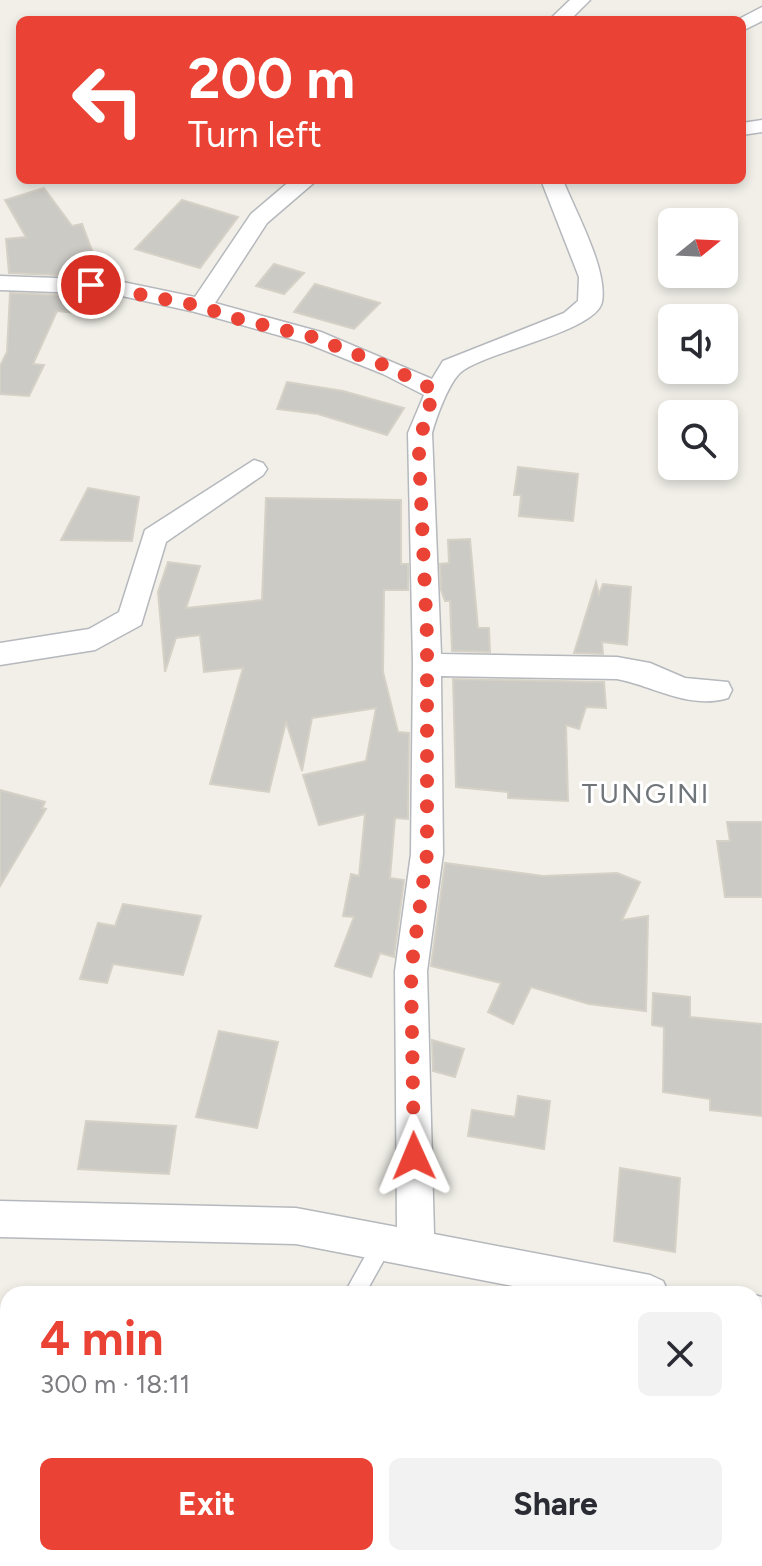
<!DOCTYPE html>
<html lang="en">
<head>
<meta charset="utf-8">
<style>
	body { margin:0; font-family:Figtree,sans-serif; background:#f2f2f3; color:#2b2b33; height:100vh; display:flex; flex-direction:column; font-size:30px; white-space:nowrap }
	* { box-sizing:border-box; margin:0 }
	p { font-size:26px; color:#7c7c81 }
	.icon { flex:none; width:44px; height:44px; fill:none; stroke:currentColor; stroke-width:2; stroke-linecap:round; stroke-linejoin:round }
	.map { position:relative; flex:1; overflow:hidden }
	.drawer { position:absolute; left:0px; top:1286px; width:762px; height:280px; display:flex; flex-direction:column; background:#fff; border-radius:24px 24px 0 0; box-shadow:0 4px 12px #0003 }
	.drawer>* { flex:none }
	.banner { position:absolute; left:16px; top:16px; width:730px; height:168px; border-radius:12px; box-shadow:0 4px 12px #0003; background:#ea4335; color:#fff; overflow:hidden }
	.needle { width:52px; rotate:72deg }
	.buttons { position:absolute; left:658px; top:208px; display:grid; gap:16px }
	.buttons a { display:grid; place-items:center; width:80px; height:80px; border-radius:12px; background:#fff; box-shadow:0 4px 12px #0003; font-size:40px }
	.pin { position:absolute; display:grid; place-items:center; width:68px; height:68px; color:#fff; margin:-34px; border:4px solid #fff; border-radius:50%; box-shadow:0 2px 8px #0007 }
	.me { position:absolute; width:88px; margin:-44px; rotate:359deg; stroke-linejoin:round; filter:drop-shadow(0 0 6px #0008) }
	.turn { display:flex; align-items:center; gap:28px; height:168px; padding:0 40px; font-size:36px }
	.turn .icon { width:104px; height:104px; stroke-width:2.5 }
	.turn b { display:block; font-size:56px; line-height:68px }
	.round { display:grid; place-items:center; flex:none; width:84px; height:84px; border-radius:12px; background:#f2f2f3 }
	.head { display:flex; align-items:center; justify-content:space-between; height:136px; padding:0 40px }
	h1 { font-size:48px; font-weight:700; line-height:60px; color:#ea4335 }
	.action { display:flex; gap:16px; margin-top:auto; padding:16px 40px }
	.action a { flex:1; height:92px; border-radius:12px; background:#ea4335; color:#fff; font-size:32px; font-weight:700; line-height:92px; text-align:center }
	.action a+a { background:#f2f2f3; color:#2b2b33 }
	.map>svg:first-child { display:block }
	.building { fill:#cccac5; stroke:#d6d1c6; stroke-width:2 }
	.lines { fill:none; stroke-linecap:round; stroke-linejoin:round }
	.lane-casing { stroke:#b5b8bc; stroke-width:3 }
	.street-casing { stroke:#b5b8bc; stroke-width:3 }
	.lane { fill:#fff; fill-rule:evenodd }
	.street { fill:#fff; fill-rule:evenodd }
	.route { stroke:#ea4335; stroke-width:14; stroke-dasharray:0 25.2 }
	.labels { text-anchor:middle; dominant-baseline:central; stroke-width:6; stroke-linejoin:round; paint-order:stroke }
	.quarter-label { font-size:28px; letter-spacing:2px; fill:#70757a; stroke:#fff }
</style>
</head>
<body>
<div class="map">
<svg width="762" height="1566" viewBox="0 0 762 1566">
	<rect width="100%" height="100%" fill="#f1efe8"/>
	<path class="building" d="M44,188L72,226L82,224L102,277L9,273L6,239L26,237L5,200Z
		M182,200L238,217L200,268L135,249Z
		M274,264L304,273L284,294L256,286Z
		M315,284L380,303L354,329L294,312Z
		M10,293L83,296L76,313L57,311L33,364L44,365L29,396L0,394V366L7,352Z
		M287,382L343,391L404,408L387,435L318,414L277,409Z
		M518,467L578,474L573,521L519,516L521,495H514Z
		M88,488L139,497L132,541L61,540Z
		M266,498L401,500V564H408V590H384L383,672L398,732L409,733L408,819L395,818L390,878L404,880L394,957L380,953L371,977L335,966L354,917L343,916L351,874L359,876L365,814L319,825L303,775L366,761L376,708L312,718L302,771L286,722L269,792L210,784L243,668L204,672L200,635L176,638L165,672L158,592L168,562L200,566L186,608L262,600Z
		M470,539L478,628H489L490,652L452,651L450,601H445L441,590L440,564L449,563L448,540Z
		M596,582L599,594L603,584L631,587L627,645L602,642L603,654L574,653Z
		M453,679L604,682L606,708L586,707L579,729L566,725L568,801L508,798V792L456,787Z
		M0,790L45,802L42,808L46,809L0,886Z
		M727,822H762V897H725L717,841H730Z
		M445,863L543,876L617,873L640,882L622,920L648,916L646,1011L589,1004L531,987L513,1024L488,1012L501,983L431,966Z
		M123,904L201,916L183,975L113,964L107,983L80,979L98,923L115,926Z
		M653,993L690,997V1017L762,1024V1116L710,1110V1099L663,1092L664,1027L652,1025Z
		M219,1031L278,1042L257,1128L196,1117Z
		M432,1040L464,1049L455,1077L433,1071Z
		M518,1096L550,1101L544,1149L468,1136L472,1110L515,1117Z
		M86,1121L176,1126L169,1174L78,1169Z
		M620,1168L680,1178L675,1252L614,1241Z"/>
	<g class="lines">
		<g class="lane-casing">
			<path id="lane" d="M385,1230L392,1233L395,1240L365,1294H344L378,1233Z
				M198,1558H220L217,1566H195Z"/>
		</g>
		<g class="street-casing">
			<path id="street" d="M570,0H590L570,20H549Z
				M762,7V21L742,31V20H737Z
				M762,120V132L742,135V123Z
				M291,180H317L267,223L215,303L321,332L432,379L443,361L564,313L578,301L579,277L541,180H563C575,211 608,269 602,302C596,332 484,352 461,372C449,382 436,418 432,433L441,654L617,657L650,663L685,678L728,682L732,690L728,698C689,710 654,686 617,679L441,676L443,854L427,971L434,1234L650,1275L663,1281L669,1294H554L296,1244L0,1237V1201L296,1208L397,1227L395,971L411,854L413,664L408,433L424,395L383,374L306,343L195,312L113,294L0,290V276L113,280L195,297L251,214Z
				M254,460L263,463L267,469L263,475L166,542L141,625L95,650L0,665V643L89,629L119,612L145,530Z
				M754,1295L762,1297V1335L754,1333Z"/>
		</g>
		<use href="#lane" class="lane"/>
		<use href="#street" class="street"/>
	</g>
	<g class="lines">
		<path class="route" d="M91,285L201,306L230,317L313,337L391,368L436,391L425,415L419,454L427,636V854L411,971L414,1156"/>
	</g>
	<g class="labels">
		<g class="quarter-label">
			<text x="646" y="793">TUNGINI</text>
		</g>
	</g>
</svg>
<div class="buttons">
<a><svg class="needle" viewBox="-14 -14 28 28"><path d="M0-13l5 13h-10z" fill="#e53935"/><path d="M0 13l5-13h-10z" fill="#7c7c81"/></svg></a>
<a><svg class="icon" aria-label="sound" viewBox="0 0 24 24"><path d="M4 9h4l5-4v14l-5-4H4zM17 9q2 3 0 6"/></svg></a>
<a><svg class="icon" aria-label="search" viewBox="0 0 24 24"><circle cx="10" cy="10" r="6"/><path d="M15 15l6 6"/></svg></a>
</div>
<div class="pin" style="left:91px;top:285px;background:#d93025"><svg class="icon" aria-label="arrive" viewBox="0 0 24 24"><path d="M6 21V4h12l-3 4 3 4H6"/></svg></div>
<svg class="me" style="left:414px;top:1156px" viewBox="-20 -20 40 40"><path d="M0-17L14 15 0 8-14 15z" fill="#ea4335" stroke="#fff" stroke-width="4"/></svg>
<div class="banner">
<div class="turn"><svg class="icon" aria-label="left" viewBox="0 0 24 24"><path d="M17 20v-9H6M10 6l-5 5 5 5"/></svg><div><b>200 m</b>Turn left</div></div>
</div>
<section class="drawer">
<div class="head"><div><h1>4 min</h1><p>300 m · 18:11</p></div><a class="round"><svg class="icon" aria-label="close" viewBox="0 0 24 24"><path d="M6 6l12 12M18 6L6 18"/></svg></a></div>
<div class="action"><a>Exit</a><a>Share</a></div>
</section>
</div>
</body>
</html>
